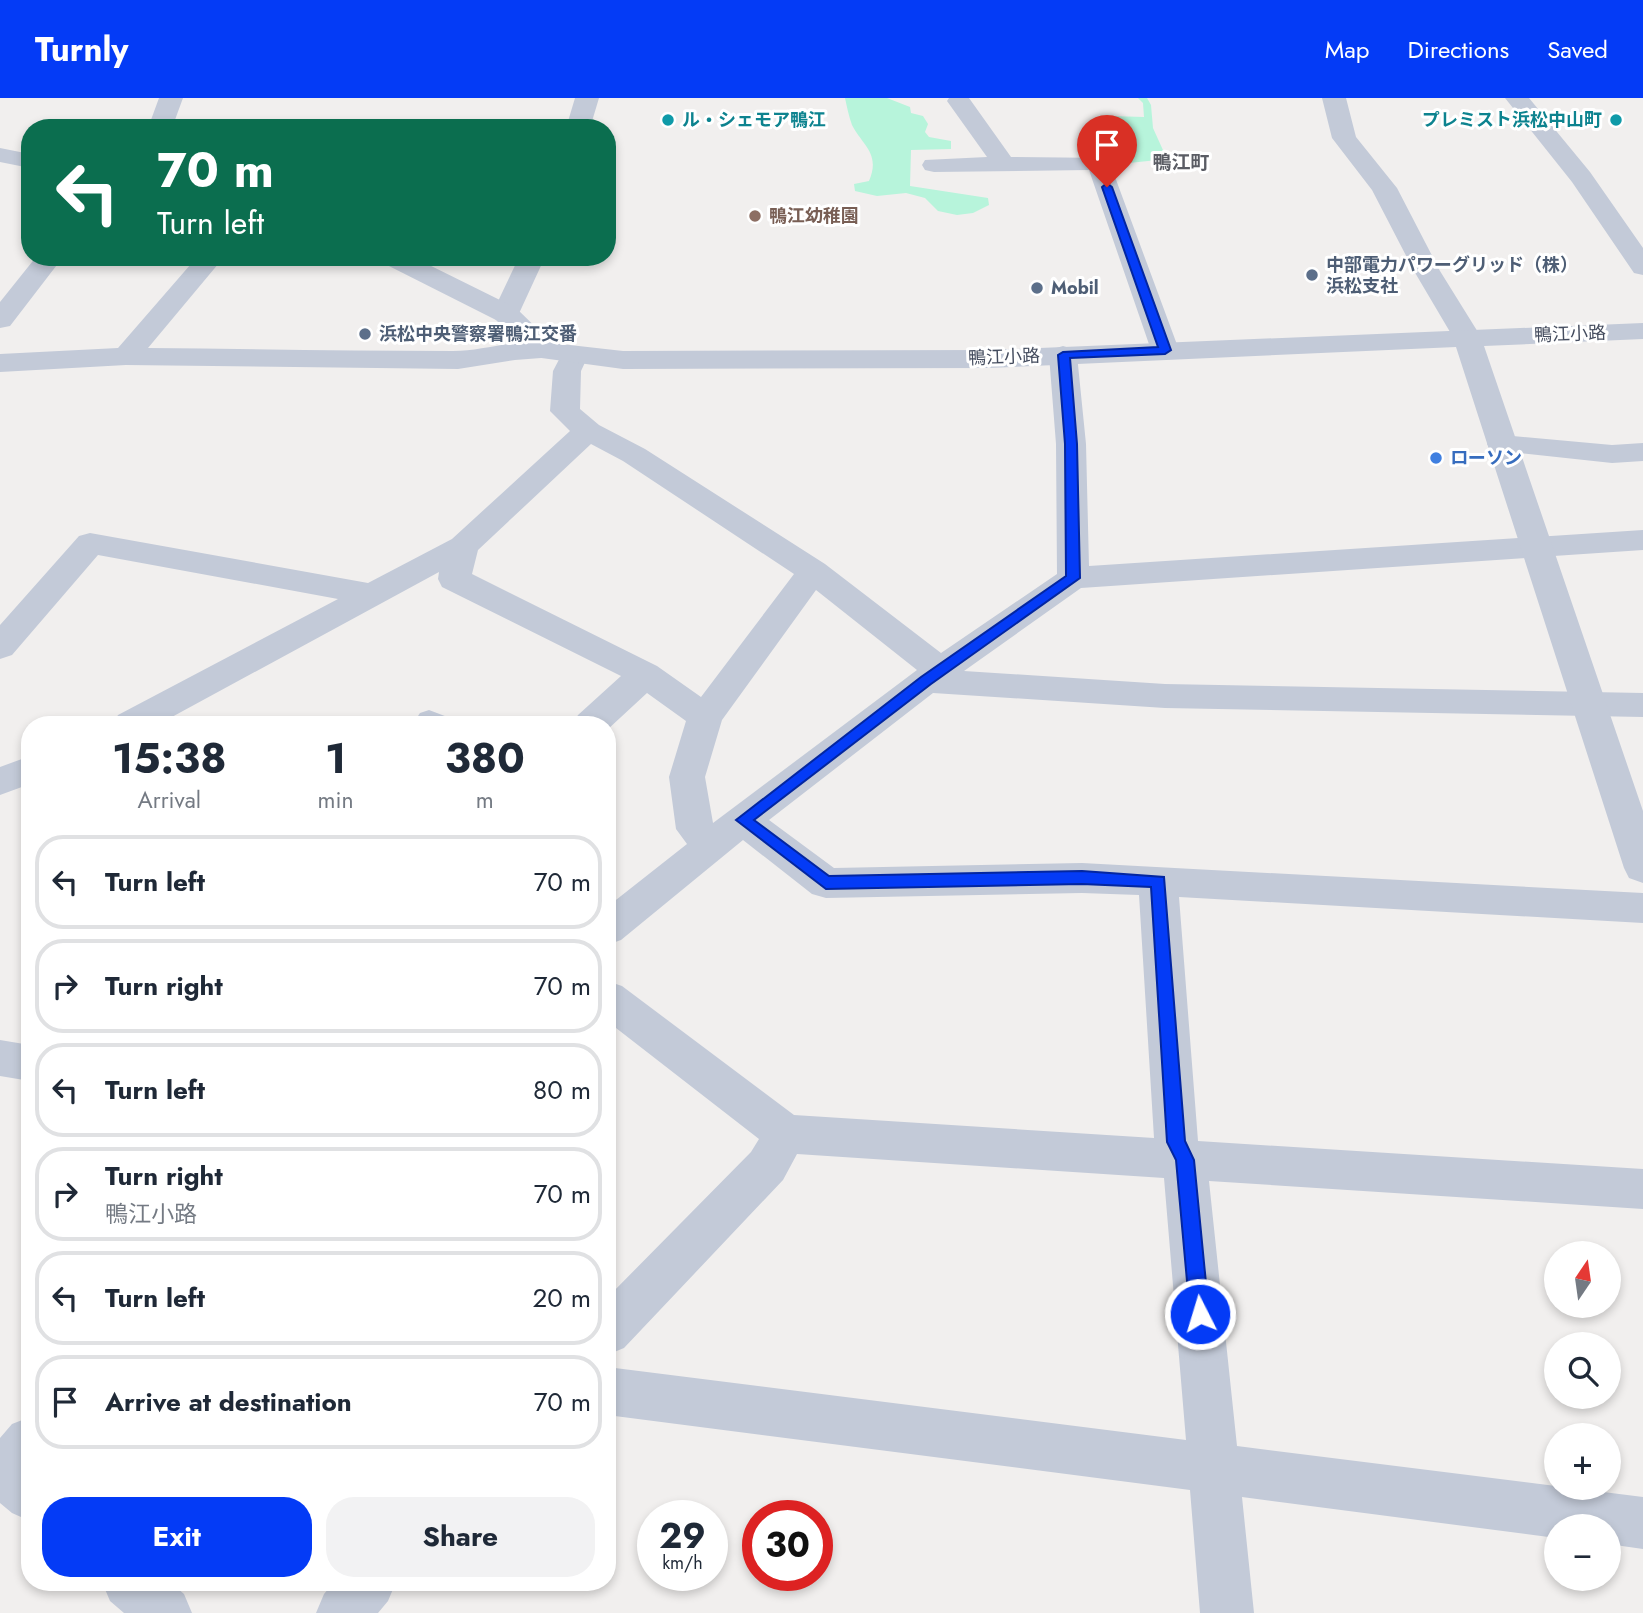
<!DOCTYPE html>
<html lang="en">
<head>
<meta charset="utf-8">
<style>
	body { margin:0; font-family:Jost,"Noto Sans JP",sans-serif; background:#f2f2f3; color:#1f2937; height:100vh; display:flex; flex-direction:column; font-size:26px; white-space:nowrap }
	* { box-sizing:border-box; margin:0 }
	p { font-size:23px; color:#747a83 }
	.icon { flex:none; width:38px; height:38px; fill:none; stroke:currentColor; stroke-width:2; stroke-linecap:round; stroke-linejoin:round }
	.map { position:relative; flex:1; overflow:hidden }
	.side { position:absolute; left:21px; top:618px; width:595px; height:875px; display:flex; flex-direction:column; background:#fff; border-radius:28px; box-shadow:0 4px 10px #0003 }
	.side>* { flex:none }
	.top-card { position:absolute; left:21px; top:21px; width:595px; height:147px; border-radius:28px; box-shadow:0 4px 10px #0003; background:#0b6e4f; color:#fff; overflow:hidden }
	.needle { width:46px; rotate:13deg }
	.fabs { position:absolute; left:1544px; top:1143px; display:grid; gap:14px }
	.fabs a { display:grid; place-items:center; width:77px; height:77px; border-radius:50%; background:#fff; box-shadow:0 4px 10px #0003; font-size:35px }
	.speed { position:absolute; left:637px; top:1402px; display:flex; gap:14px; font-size:35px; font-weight:700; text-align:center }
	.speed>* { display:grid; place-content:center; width:91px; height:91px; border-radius:50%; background:#fff; box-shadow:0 4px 10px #0003; line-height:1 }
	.speed small { font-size:18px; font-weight:400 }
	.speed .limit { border:10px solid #d22; background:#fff; color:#111 }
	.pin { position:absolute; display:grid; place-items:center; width:60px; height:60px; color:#fff; margin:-72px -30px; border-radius:50% 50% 50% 0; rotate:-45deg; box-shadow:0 0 7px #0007 }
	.pin .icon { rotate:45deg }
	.me { position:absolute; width:77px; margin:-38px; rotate:355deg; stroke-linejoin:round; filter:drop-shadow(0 0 5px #0008) }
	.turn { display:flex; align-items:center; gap:24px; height:147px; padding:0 21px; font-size:32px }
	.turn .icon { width:91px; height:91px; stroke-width:2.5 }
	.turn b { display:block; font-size:49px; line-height:60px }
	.eta { display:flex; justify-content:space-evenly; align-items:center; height:119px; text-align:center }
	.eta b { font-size:42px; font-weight:700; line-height:49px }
	.action { display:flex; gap:14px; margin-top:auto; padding:14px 21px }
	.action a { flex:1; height:80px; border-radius:28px; background:#043bf6; color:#fff; font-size:28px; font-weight:700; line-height:80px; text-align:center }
	.action a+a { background:#f2f2f3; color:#1f2937 }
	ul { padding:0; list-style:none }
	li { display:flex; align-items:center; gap:21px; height:94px; margin:0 14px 10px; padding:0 7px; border:4px solid #e0e1e3; border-radius:28px }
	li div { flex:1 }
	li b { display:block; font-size:26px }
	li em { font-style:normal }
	header { display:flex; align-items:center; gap:42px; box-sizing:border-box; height:98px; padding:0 35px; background:#043bf6; color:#fff }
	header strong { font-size:33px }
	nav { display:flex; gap:38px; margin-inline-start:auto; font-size:24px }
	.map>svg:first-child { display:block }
	.green { fill:#b7f4db }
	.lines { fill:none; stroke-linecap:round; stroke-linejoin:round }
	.path { stroke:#6bd6b8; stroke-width:2.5; stroke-dasharray:3.5 2.5; stroke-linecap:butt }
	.service { fill:#c3cad8; fill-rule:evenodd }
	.minor { fill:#c3cad8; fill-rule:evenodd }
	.tertiary { fill:#c3cad8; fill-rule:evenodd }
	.route { fill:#043bf6; stroke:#0326a0; stroke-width:2 }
	.culture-dot { fill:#0f9aa8; stroke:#fff; stroke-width:2.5 }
	.education-dot { fill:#8d6e63; stroke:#fff; stroke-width:2.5 }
	.service-dot { fill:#5c6f8a; stroke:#fff; stroke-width:2.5 }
	.shop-dot { fill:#3f7fe0; stroke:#fff; stroke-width:2.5 }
	.labels { text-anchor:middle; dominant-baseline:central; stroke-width:6; stroke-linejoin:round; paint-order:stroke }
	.far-culture-label { font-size:18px; font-weight:bold; fill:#0d838f; stroke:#fff; text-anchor:start }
	.far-education-label { font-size:18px; font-weight:bold; fill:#785e54; stroke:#fff; text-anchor:start }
	.far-service-label { font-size:18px; font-weight:bold; fill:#4e5e75; stroke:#fff; text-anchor:start }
	.far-street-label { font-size:18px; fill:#444c5e; stroke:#fff }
	.far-shop-label { font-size:18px; font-weight:bold; fill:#366cbe; stroke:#fff; text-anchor:start }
	.far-neighbourhood-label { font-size:19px; font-weight:bold; fill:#5a5c64; stroke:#fff }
</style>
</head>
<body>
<header>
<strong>Turnly</strong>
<nav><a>Map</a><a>Directions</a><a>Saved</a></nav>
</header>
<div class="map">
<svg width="1643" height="1515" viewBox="0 0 1643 1515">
	<rect width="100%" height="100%" fill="#f1efee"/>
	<path class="green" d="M845,0H887L910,9L911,15L923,18L928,26L925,34L929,39L951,43V51L911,52L910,88L988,100L989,107L973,115L957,117L938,113L925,100L906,95L877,98L855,93L854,86L869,83C881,55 862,47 852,27C849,19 847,9 845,0Z
		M1138,0H1147L1151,7L1153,30L1167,61L1129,65L1122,45L1104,34L1096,22L1111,18L1144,19L1143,5Z"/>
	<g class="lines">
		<path class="path" d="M342,159L357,166"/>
		<path class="service" d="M429,612L450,620L454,626H419L416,621L420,615Z"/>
		<path class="minor" d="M159,0H183L172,30H148Z
			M575,0H599L590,30H566Z
			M949,0H969L1011,59L1108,60L1179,252L1175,258L1165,260L1155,258L1151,252L1089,72L934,74L925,72L922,67L925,62L987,59L947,3Z
			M1322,0H1346L1356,39L1397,90L1440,173L1481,239L1477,245L1467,247L1457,245L1453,239L1414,173L1372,92L1332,40Z
			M1505,0H1529L1590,74L1643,150V177L1634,175L1572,84Z
			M36,159H63L10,228L0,230V204Z
			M197,159H224L148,250C250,251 352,253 453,253C487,253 520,238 554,247L558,253L554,259L515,262L458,271L126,267L0,274V256L118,250Z
			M519,159H545L516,222L506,224L496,222L492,216Z
			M1063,248L1073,251L1077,257L1086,346L1089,468L1643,432V452L1081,490L964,573L1165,586L1643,595V619L1165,610L933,595L769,722L834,770L1082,765L1643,795V825L1179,799L1198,1043L1643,1071V1111L1209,1083L1237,1348L1643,1399V1451L1608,1446V1428H1556V1440L1242,1399L1254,1515H1200L1190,1392L607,1317V1269L1186,1342L1164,1080L797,1056L783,1082L624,1250L607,1257V1200L751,1054L759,1041L607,923V883L622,888L794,1017L1154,1040L1139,797L1082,795L826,800L812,796L743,742L621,842L607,847V809L687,746L676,731L669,679L686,623L647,595L607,632V626H573L578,617L621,578L442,489L438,481L439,474L159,626H113L118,617L338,501L98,457L12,557L0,561V527L79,438L90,435L368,485L452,441L570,333L550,313L553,273L564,252L574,249L584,252L588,258L581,273L580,311L599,327L645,351L825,466L941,555L1057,476L1056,346L1049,257L1053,251ZM591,346L623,363L794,476L701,599L657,568L472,476L478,452ZM816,492L917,572L713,725L705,679L722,622Z
			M1502,337L1612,347L1643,345V363L1612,365L1491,352L1487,346L1491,340Z
			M30,658V686L0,697V669Z
			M0,942L30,947V983L0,978Z
			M30,1319V1423L12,1415L0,1405V1340L12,1326Z
			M102,1484H170L184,1496L192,1515H124L110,1503Z
			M334,1484H396L388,1503L378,1515H316L324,1496Z"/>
		<path class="tertiary" d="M0,50L30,56V70L0,64Z
			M379,159H413L516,210L552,245L623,253L989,252L1643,225V241L1484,248L1643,713V785L1629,780L1624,770L1456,249L989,270L623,271L534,259L496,222L383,165Z"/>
	</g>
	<path class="route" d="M1107,85L1112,89L1171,252L1165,256L1070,260L1077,346L1080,480L931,586L754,722L829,778L1082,773L1164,779L1185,1043L1194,1062L1209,1216L1207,1223L1200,1226L1193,1223L1190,1216L1176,1062L1167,1044L1151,789L1082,786L826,791L736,722L921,579L1066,478L1065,346L1058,257L1063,254L1158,249L1102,89Z"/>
	<g class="culture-dot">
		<circle cx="668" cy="22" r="7"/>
		<circle cx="1616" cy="22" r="7"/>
	</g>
	<circle class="education-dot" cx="755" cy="118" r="7"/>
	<g class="service-dot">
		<circle cx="1312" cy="177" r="7"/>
		<circle cx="1037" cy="190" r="7"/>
		<circle cx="365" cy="236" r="7"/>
	</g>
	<circle class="shop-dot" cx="1436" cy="360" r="7"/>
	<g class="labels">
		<g class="far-culture-label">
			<text x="682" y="22">ル・シェモア鴨江</text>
			<text x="1602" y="22" text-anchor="end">プレミスト浜松中山町</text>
		</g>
		<g class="far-education-label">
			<text x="769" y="118">鴨江幼稚園</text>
		</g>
		<g class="far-service-label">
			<text x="1326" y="167">中部電力パワーグリッド（株）<tspan x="1326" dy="21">浜松支社</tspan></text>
			<text x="1051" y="190">Mobil</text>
			<text x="379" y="236">浜松中央警察署鴨江交番</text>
		</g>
		<g class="far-street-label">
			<text transform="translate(1570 236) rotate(-2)">鴨江小路</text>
			<text transform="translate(1004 259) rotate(-2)">鴨江小路</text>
		</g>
		<g class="far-shop-label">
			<text x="1450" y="360">ローソン</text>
		</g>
		<g class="far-neighbourhood-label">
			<text x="1181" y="64">鴨江町</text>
		</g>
	</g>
</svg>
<div class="fabs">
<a><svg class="needle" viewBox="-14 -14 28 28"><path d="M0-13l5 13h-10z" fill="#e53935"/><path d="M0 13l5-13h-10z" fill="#747a83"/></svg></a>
<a><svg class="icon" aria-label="search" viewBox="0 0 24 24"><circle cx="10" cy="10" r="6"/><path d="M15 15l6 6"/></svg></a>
<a>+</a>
<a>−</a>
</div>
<div class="speed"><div>29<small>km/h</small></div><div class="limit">30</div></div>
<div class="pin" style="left:1107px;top:89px;background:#d93025"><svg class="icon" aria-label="arrive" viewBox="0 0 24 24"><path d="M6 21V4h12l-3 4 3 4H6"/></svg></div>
<svg class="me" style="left:1200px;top:1216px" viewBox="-20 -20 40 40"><circle r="17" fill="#043bf6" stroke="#fff" stroke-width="3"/><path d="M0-11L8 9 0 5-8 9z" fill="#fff"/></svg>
<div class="top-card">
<div class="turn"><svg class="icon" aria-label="left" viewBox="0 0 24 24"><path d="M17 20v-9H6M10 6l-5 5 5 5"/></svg><div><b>70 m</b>Turn left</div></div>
</div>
<section class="side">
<div class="eta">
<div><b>15:38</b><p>Arrival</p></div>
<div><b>1</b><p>min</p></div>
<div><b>380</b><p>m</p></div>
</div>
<ul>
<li><svg class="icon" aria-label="left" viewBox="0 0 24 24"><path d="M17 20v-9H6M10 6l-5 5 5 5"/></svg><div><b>Turn left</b></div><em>70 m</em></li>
<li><svg class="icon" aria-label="right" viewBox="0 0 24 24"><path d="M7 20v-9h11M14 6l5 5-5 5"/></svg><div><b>Turn right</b></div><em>70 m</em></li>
<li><svg class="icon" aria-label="left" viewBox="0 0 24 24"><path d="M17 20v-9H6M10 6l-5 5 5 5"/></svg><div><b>Turn left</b></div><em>80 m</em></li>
<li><svg class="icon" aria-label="right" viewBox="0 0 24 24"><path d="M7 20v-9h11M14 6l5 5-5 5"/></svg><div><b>Turn right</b><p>鴨江小路</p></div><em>70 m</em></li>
<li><svg class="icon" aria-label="left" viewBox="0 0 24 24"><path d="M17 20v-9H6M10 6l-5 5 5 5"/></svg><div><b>Turn left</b></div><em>20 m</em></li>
<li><svg class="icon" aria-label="arrive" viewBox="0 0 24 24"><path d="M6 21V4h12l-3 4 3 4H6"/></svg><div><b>Arrive at destination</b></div><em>70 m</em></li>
</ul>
<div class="action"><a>Exit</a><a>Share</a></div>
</section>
</div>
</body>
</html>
